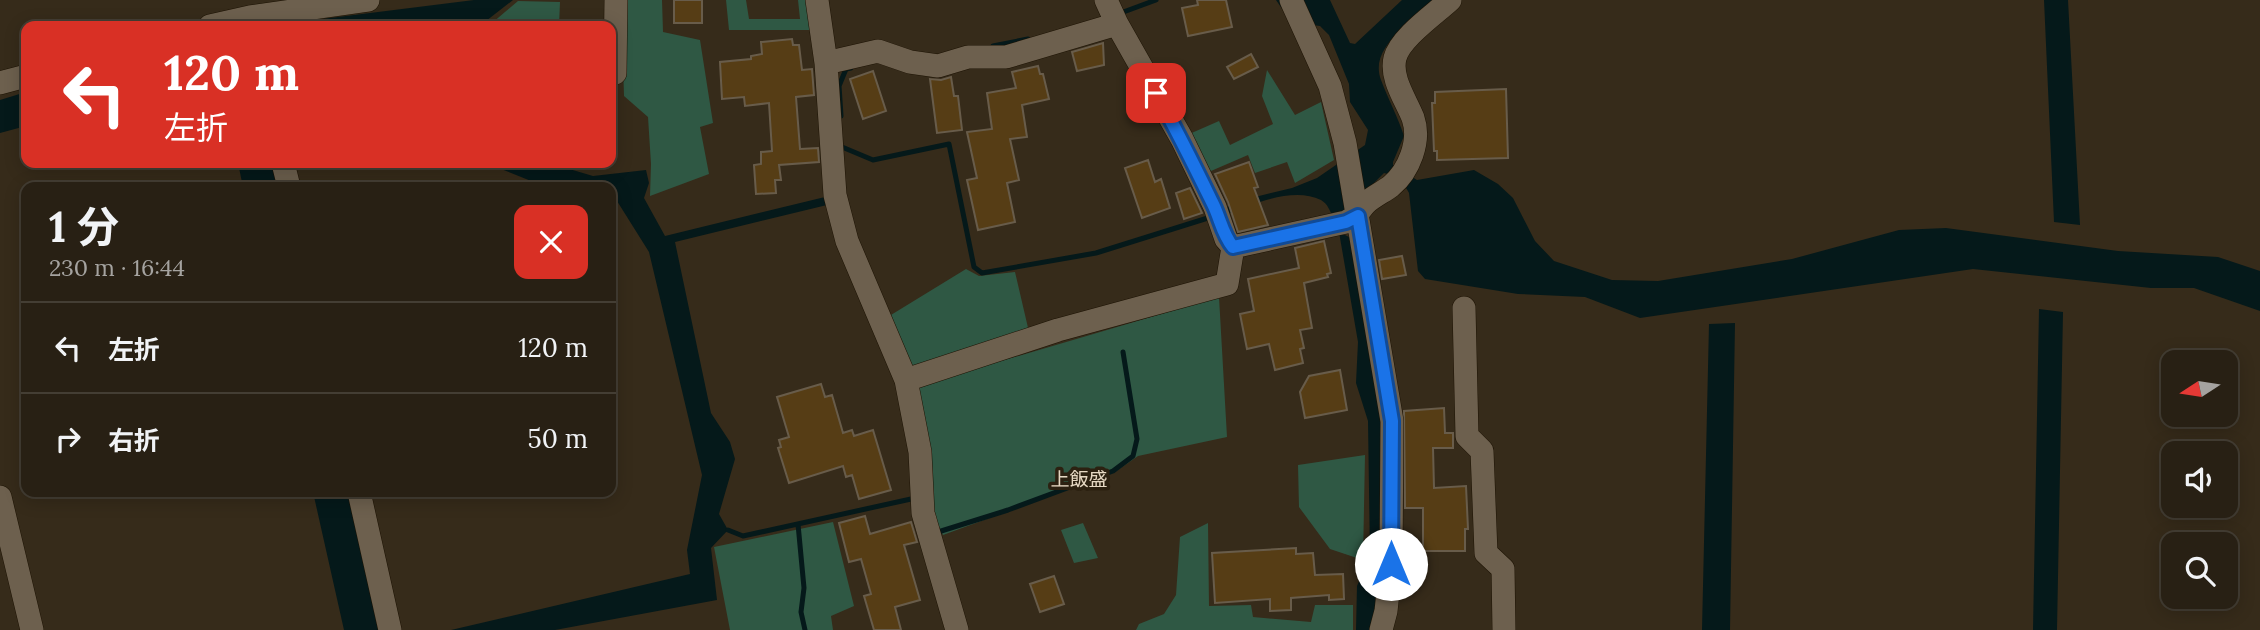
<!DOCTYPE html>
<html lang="ja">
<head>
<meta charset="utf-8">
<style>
	body { margin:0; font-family:Lora,"Noto Sans JP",serif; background:#342d22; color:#f1f3f6; height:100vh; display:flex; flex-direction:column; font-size:26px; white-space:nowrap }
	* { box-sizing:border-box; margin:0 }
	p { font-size:23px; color:#a5a3a0 }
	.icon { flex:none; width:38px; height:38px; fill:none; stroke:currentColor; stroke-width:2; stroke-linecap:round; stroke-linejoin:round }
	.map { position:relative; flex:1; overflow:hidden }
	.drawer { position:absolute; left:21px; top:182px; width:595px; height:315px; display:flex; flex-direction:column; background:#282014; border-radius:14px; box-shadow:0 4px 18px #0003,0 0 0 2px #443e34 }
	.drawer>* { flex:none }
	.top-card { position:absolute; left:21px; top:21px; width:595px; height:147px; border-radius:14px; box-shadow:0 4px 18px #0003,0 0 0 2px #443e34; background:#d93025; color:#fff; overflow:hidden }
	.needle { width:46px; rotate:258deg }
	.buttons { position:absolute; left:2161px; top:350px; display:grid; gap:14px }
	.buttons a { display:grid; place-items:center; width:77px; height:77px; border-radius:14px; background:#282014; box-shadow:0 4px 18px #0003,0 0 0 2px #443e34; font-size:35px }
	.pin { position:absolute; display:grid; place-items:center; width:60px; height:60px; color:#fff; margin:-30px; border-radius:14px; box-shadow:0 4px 10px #0006 }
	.me { position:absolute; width:77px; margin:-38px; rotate:0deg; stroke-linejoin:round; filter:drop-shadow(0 0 5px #0008) }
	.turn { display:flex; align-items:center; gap:24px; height:147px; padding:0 28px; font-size:32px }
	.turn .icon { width:91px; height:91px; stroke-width:2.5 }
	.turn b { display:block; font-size:49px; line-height:60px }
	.round { display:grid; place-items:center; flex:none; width:74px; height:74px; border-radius:14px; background:#342d22 }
	.overview { display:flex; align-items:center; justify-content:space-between; height:119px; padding:0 28px }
	h1 { font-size:42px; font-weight:700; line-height:52px }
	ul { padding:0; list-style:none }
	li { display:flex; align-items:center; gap:21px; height:91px; padding:0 28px; border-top:2px solid #443e34 }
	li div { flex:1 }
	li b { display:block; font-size:26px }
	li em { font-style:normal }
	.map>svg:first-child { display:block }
	.green { fill:#2f5844 }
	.water { fill:#05191a }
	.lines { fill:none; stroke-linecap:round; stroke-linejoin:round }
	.stream { stroke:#05191a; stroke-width:5 }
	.building { fill:#563d15; stroke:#685c4a; stroke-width:2 }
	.minor-casing { stroke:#1d1304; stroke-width:24 }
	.minor { stroke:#6d604e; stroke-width:23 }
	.route-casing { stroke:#114b97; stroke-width:18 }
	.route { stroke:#1a73e8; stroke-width:12 }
	.labels { text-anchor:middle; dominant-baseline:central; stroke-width:7; stroke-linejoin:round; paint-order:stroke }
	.neighbourhood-label { font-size:19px; fill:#e6d8c3; stroke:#2c2111 }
</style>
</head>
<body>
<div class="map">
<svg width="2260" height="630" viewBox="0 0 2260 630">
	<rect width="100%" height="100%" fill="#362b1a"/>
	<path class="green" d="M621,0H662L663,32L700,40L713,123L700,127L709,174L650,196L651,164L648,117L624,96Z
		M726,0H746L749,19H800L798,0H808L812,30H729Z
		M518,1L560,2L559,26H492V23Z
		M1267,70L1295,115L1321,102L1334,160L1295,183L1287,162L1255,173L1248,155L1204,174L1187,135L1219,121L1230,145L1273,124L1262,96Z
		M966,269L979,276L1015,272L1029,332L912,368L886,318Z
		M1219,297L1227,437L1138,456L1115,472L943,535L928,503L916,386Z
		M1365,455L1363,560L1330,549L1299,507L1298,465Z
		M833,522L854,606L831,616L833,630H730L714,547Z
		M1083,523L1098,558L1074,563L1061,530Z
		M1208,523L1209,606L1251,605L1253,617L1311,622L1315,605H1353V630H1136L1139,624L1164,614L1176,595L1180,537Z"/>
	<path class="water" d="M474,0H513L486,21L485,26H454L453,24L437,26H266Z
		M1276,0H1330L1350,43L1355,44L1402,0H1437C1415,20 1368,46 1381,80C1388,99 1398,117 1404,136L1393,162V165L1417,180L1474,170L1498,184L1513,198L1535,241L1554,261L1612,280L1658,281L1792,259L1899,230L1946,228L2118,251L2218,257L2260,271V311L2194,288H2151L1973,269L1640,318L1585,297L1518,294L1425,279L1418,271L1409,193C1405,184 1394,175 1384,173L1342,215L1333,218C1330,211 1328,204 1321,200C1294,187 1255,203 1230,213L1226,211L1227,207L1255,197L1292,188L1317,178L1365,145L1368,130L1350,102L1349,84L1329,35L1320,26L1291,22Z
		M2044,0H2068L2080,225L2054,222Z
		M26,92V126L0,133V100Z
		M238,163H273L278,187H243Z
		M486,163H549L593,176L646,170L649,183L644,198L665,236L825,197L827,205L675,242L711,413L730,442L735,459L719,514L728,530L711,548L717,600L555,630H451L690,574L687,550L702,475L649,252L617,201H611V187H546Z
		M1339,232L1353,239L1382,404L1383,552L1373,630H1356L1357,586L1370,556L1368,421L1356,383L1358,342Z
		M2039,309L2063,312L2057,630H2033Z
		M1735,323L1730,630H1702L1709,324Z
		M313,492H348L379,630H344Z"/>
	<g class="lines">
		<path class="stream" d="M1118,14L1156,0
			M993,46L1028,39
			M841,116L839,86L846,69L851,68
			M842,147L873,160L949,144L974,267L982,273L1096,253L1211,217
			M798,524L804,588L801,612L805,630
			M728,530L743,536L911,499
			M938,532L1008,510L1113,471L1133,456L1137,439L1123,352"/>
	</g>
	<path class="building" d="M674,0H702V23H674Z
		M1197,0H1226L1232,27L1188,36L1182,8L1198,5Z
		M792,39L793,45H799L802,70L812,69L814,95L796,97L800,149L818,148L819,162L779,165L781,180H775L776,193L756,194L754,165L761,164V152L772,151L769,103L745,106L744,97L722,99L720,62L751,59V56L762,54L761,42Z
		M1103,43L1104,65L1077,71L1072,52Z
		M1251,54L1258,67L1234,79L1227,67Z
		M1038,66L1040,74H1043L1049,99L1022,105L1027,137L1010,139L1019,180L1007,183L1015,222L978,230L967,180L977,178L967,132L992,129L987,93L1016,88L1012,72Z
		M873,71L886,111L863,119L850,79Z
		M951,77L954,96H958L962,130L937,133L930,79L941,80Z
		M1506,89L1508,158L1437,160V151H1434L1432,103H1435V92Z
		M1148,160L1155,182L1161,179L1170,208L1142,218L1125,168Z
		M1249,162L1258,187L1254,188L1268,225L1238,232L1228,202L1215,174Z
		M1190,188L1202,213L1184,219L1176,193Z
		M1324,241L1331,273L1327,274L1328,277L1304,283L1312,328L1300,330L1304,348L1300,349L1303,363L1275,370L1269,344L1247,349L1240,314L1254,311L1248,279L1299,268L1295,248Z
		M1402,256L1406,275L1382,279L1379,260Z
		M1340,370L1347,410L1305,418L1300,392L1309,376Z
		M821,384L825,397L832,395L843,433L852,430L854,436L873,430L891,490L859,499L852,475L846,477L843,466L789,483L778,448L781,447L779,440L789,437L777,397Z
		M1444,408L1445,433H1453V448H1433L1434,488L1466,486L1468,529H1465V551H1423V508H1405L1404,411Z
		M865,516L870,534L911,522L917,542L904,545L920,600L895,607L901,630H874L864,596L871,594L861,559L849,562L839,523Z
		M1296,548V554L1313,553L1315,575L1343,574L1344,599L1329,600V595L1291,598V610L1270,611V599L1215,603L1212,553Z
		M1054,576L1064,604L1040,612L1030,584Z"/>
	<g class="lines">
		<g class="minor-casing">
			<path id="minor" d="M817,0L826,63L835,195L847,241L906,380L920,452L923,513L957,630
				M1291,0L1330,86L1345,143L1392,421L1391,564L1386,611L1381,630
				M210,26L250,17L368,0
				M826,63L878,51L910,62L938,66L968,57H1006L1117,24
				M615,73L616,0
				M0,83L26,76
				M283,163L289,187
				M1233,247L1346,222C1358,216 1357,213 1365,204C1372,197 1383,192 1391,186C1409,171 1421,141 1413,118C1406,100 1390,78 1395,58C1400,38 1435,14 1450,0
				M1464,308L1467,436L1482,451L1486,553L1503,569L1504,630
				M906,380L1058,330L1227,284L1233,247L1226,239L1215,207L1182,139L1117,24L1106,0
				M359,492L390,630
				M0,497L32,630"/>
		</g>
		<use href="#minor" class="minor"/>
	</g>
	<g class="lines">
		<g class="route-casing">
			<path id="route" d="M1156,93C1176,129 1194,165 1212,202C1220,217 1222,234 1233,247L1346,222L1358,216L1392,421L1391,564"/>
		</g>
		<use href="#route" class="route"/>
	</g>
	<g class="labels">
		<g class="neighbourhood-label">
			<text x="1079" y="479">上飯盛</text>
		</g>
	</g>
</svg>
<div class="buttons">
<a><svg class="needle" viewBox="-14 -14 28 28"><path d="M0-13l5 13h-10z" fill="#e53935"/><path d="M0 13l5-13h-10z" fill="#a5a3a0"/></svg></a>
<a><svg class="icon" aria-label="sound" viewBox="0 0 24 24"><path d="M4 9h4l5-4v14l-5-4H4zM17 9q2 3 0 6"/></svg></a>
<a><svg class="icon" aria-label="search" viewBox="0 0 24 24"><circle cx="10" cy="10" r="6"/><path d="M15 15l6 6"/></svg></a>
</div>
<div class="pin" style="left:1156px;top:93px;background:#d93025"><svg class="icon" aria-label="arrive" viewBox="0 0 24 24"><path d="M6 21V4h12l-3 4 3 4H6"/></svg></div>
<svg class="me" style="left:1391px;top:564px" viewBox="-20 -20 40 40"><circle r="19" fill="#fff"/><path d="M0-13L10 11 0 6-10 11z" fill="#1a73e8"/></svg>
<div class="top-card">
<div class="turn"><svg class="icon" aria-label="left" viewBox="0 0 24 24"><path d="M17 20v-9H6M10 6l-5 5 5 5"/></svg><div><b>120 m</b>左折</div></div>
</div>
<section class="drawer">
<div class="overview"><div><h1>1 分</h1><p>230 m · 16:44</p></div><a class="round" style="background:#d93025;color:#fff"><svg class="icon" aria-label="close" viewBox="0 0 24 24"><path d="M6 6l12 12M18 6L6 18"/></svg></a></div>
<ul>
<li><svg class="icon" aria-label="left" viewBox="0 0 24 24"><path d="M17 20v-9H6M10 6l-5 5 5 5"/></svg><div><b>左折</b></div><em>120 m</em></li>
<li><svg class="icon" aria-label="right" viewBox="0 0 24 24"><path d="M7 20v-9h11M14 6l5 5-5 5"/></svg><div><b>右折</b></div><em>50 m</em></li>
</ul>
</section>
</div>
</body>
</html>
